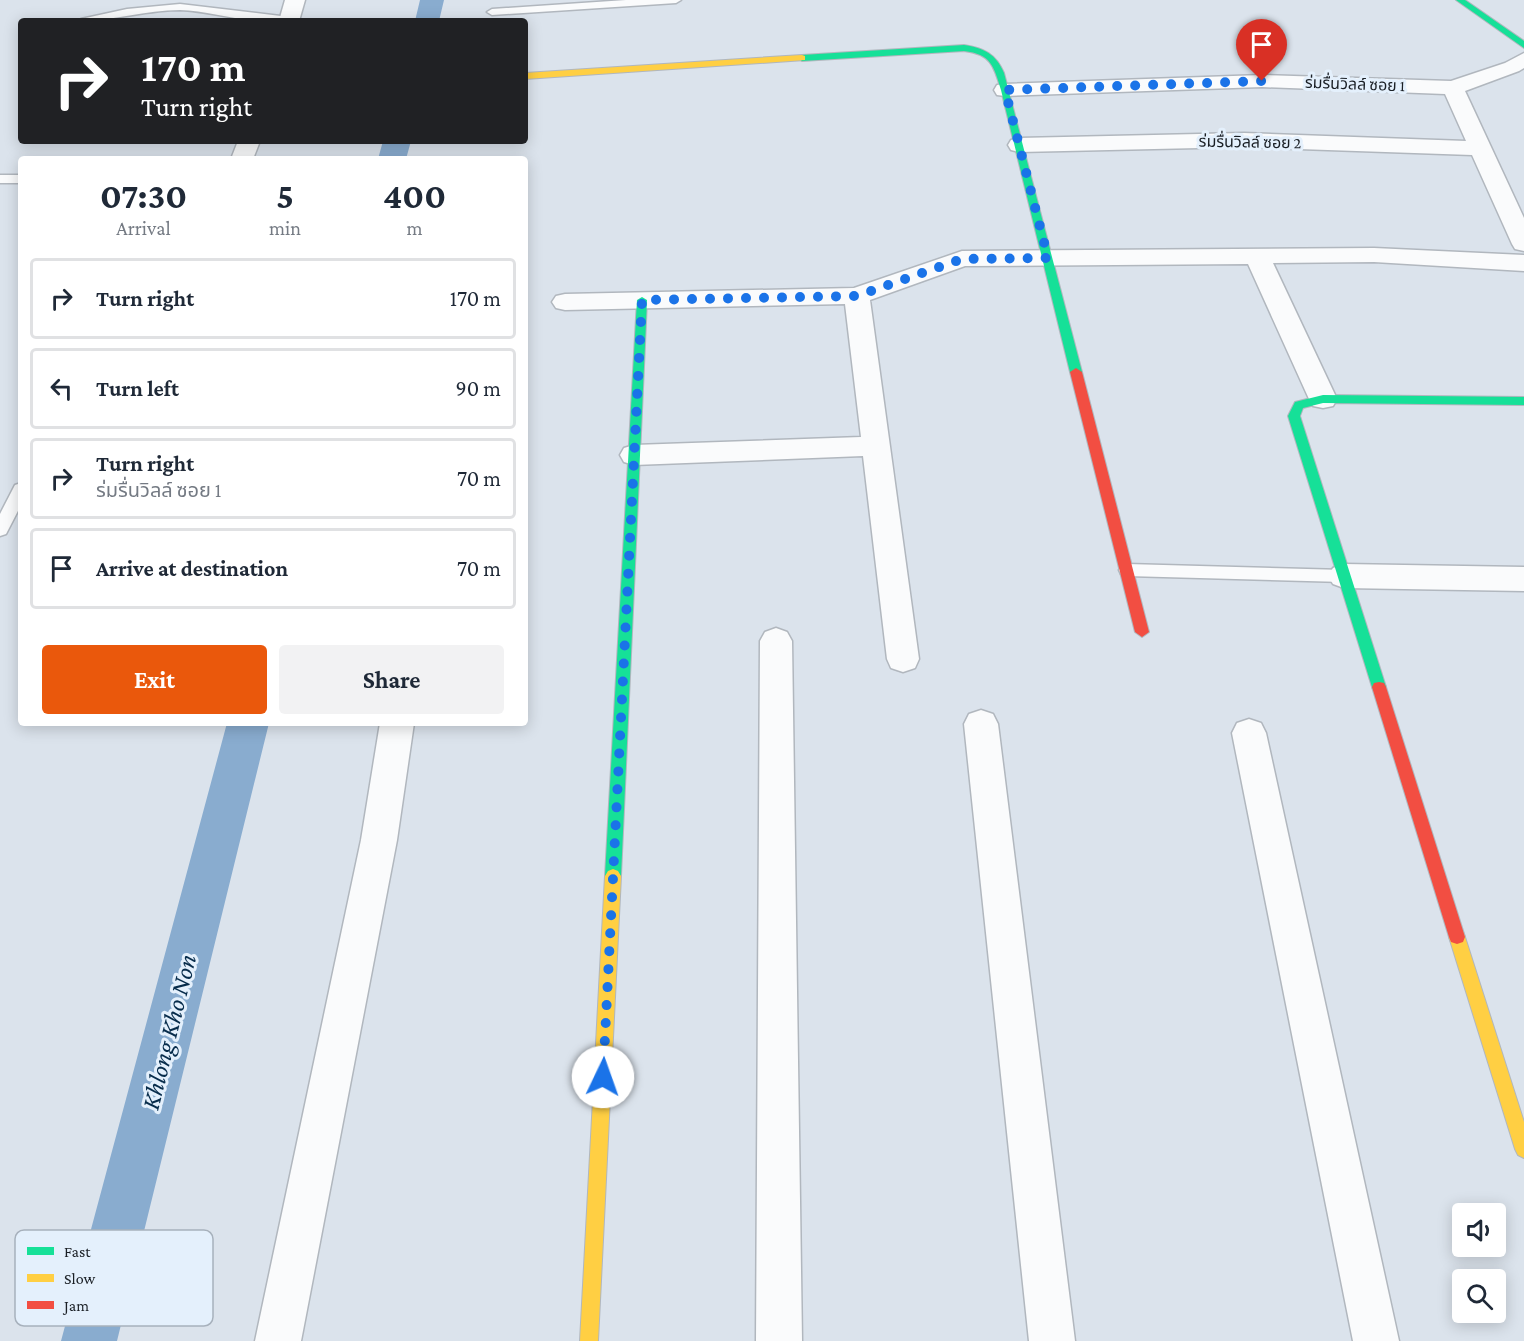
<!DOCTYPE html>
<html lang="en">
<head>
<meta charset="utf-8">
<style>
	body { margin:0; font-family:"Crimson Pro","Noto Sans Thai",serif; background:#f2f2f3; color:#1f2937; height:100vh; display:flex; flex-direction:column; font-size:22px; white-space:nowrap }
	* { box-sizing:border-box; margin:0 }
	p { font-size:20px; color:#747a83 }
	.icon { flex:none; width:33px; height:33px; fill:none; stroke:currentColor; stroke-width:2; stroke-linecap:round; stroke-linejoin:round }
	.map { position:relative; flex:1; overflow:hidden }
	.details { position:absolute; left:18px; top:156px; width:510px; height:570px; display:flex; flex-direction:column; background:#fff; border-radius:6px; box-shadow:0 3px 15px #0003 }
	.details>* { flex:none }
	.top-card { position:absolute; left:18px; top:18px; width:510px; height:126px; border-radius:6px; box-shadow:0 3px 15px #0003; background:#202124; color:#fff; overflow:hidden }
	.fabs { position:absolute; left:1452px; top:1203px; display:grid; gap:12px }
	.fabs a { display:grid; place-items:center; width:54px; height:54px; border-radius:6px; background:#fff; box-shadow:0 3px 15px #0003; font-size:30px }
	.pin { position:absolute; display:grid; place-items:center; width:51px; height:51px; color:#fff; margin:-62px -26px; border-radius:50% 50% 50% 0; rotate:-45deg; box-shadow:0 0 6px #0007 }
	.pin .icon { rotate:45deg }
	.me { position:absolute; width:66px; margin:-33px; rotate:3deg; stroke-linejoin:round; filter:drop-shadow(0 0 4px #0008) }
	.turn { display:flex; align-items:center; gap:21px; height:126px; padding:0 24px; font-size:27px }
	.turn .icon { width:78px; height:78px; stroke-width:2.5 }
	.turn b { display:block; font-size:42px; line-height:51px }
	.eta { display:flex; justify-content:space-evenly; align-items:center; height:102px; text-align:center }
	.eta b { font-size:36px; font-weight:700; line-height:42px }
	.primary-button { display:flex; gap:12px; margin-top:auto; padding:12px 24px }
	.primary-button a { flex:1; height:69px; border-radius:6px; background:#ea580c; color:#fff; font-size:24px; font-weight:700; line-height:69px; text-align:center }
	.primary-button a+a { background:#f2f2f3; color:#1f2937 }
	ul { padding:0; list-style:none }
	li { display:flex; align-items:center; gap:18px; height:81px; margin:0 12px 9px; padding:0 12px; border:3px solid #e0e1e3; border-radius:6px }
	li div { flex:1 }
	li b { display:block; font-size:22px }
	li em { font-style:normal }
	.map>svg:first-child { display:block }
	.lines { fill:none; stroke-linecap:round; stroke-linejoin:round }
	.canal { fill:#89accf; fill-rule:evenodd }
	.lane-casing { stroke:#b1b7be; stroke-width:3 }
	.street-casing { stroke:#b1b7be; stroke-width:3 }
	.fast-casing { stroke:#b1b7be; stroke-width:2 }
	.slow-casing { stroke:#b1b7be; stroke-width:2 }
	.jam-casing { stroke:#b1b7be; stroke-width:2 }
	.lane { fill:#fafbfc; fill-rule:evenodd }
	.street { fill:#fafbfc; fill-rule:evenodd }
	.fast { fill:#16e098; fill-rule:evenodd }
	.slow { fill:#ffcf43; fill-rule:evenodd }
	.jam { fill:#f24e42; fill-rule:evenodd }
	.route { stroke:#1a73e8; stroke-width:10; stroke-dasharray:0 18 }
	.labels { text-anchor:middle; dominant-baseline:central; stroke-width:6; stroke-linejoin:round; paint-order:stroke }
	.far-street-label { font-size:16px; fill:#1a1f25; stroke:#e4f0fc }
	.near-water-label { font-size:26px; font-style:italic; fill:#072c4b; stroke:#e4f0fc }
	.key { fill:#e4f0fc; stroke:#a7b1bc; stroke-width:1.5 }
	.key-label { font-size:16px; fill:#1a1f25 }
</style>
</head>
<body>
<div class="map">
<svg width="1524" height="1341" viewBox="0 0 1524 1341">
	<rect width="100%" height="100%" fill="#dbe3ec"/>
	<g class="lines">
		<path class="canal" d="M420,0H444L439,21H415Z
			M383,141H411L406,159H378Z
			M227,723H269L117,1341H61Z"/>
		<g class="lane-casing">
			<path id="lane" d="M626,0H681L676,3L492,15L487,12L492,9Z
				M180,4L289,17L295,20C261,28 215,11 180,10C146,10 113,21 79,21L81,19L127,9Z
				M0,175H21V183H0Z
				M21,483V505L6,534L0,536V514L15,485Z
				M1127,564L1344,570L1350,571L1352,576L1350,581L1344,582L1127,576L1121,574L1119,570L1121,566Z"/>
		</g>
		<g class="street-casing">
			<path id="street" d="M285,0H305L299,21H279Z
				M1524,53V68L1519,71L1465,91L1524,218V251L1515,249L1512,244L1472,155L1244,147L1019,152L1011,150L1008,145L1011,140L1019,138L1244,133L1466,141L1445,94L1262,87L1005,96L997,95L994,90L997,85L1005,84L1262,75L1451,81L1505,63Z
				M238,141H260L253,159H231Z
				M1374,248L1524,255V271L1374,262L1273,263L1337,399L1333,406L1323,408L1313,406L1309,399L1248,264L965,266L870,300L919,659L915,668L903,672L891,668L887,659L863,456L634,465L624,462L620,455L624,448L634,445L861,437L845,304L565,310L556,308L552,302L556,296L565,294L854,288L962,251Z
				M1344,564L1524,567V591L1344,588L1333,584L1328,576L1333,568Z
				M776,628L787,632L792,641L802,1341H756L760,641L765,632Z
				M981,710L993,714L998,724L1075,1341H1029L964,724L969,714Z
				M1249,719L1261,723L1266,733L1399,1341H1353L1232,733L1237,723Z
				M380,723H414L397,840L301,1341H255L361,840Z"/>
		</g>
		<g class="fast-casing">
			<path id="fast" d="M1456,0H1465L1524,41V48Z
				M964,45C984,48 996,54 1004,73L1082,372L1080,375L1076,376L1070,372L1001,90C994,66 991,54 964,51L802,61L798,58L802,55Z
				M642,297L647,300L621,876L618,881L613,883L608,881L605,876L637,300Z
				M1323,395L1524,397V405L1323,403L1303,408L1300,416L1386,687L1384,691H1374L1372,687L1288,416L1295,402Z"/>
		</g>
		<g class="slow-casing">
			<path id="slow" d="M802,55L805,56V60L525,79V73Z
				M613,869L618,871L621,876L598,1341H580L605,876L608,871Z
				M1457,930L1463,932L1465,937L1524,1122V1158L1518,1155L1515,1149L1449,937L1451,932Z"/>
		</g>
		<g class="jam-casing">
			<path id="jam" d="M1076,368L1082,372L1149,632L1142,637L1135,632L1070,372Z
				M1379,682L1384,683L1386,687L1465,937L1463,942L1457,944L1451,942L1449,937L1372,687L1374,683Z"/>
		</g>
		<use href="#lane" class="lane"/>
		<use href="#street" class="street"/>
		<use href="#fast" class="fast"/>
		<use href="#slow" class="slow"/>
		<use href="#jam" class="jam"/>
	</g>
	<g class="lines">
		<path class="route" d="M603,1077L642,300L857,296L962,259L1048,258L1005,90L1262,81"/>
	</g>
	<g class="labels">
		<g class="far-street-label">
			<text transform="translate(1355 84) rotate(2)">ร่มรื่นวิลล์ ซอย 1</text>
			<text transform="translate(1250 142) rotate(1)">ร่มรื่นวิลล์ ซอย 2</text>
		</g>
		<g class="near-water-label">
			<text transform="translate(169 1032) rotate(-76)">Khlong Kho Non</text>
		</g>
	</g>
	<rect x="15" y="1230" width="198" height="96" rx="9" class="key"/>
	<rect x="27" y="1247" width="27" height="8" fill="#16e098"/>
	<rect x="27" y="1274" width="27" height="8" fill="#ffcf43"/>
	<rect x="27" y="1301" width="27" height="8" fill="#f24e42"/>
	<g class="key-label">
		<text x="64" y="1257">Fast</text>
		<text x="64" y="1284">Slow</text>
		<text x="64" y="1311">Jam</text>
	</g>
</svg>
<div class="fabs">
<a><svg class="icon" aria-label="sound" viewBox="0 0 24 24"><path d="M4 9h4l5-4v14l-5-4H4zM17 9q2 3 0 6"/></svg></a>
<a><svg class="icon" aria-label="search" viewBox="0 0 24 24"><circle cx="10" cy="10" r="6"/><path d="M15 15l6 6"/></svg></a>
</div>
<div class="pin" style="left:1262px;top:81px;background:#d93025"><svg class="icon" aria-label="arrive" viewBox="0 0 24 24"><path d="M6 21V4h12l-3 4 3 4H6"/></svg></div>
<svg class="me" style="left:603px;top:1077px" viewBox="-20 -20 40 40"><circle r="19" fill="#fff"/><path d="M0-13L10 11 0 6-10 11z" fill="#1a73e8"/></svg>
<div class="top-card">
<div class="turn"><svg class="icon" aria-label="right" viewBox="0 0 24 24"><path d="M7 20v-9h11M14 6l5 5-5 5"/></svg><div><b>170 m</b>Turn right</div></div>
</div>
<section class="details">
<div class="eta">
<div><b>07:30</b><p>Arrival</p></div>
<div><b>5</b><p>min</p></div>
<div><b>400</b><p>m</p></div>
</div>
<ul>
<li><svg class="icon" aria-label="right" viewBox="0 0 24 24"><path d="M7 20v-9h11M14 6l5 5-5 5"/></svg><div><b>Turn right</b></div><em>170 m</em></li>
<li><svg class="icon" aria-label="left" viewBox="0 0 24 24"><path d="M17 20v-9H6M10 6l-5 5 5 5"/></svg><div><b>Turn left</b></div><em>90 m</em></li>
<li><svg class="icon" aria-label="right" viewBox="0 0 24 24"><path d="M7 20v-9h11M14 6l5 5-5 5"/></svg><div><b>Turn right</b><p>ร่มรื่นวิลล์ ซอย 1</p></div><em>70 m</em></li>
<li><svg class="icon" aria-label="arrive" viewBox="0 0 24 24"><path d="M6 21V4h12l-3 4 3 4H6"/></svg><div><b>Arrive at destination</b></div><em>70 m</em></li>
</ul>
<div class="primary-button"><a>Exit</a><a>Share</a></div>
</section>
</div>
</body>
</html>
